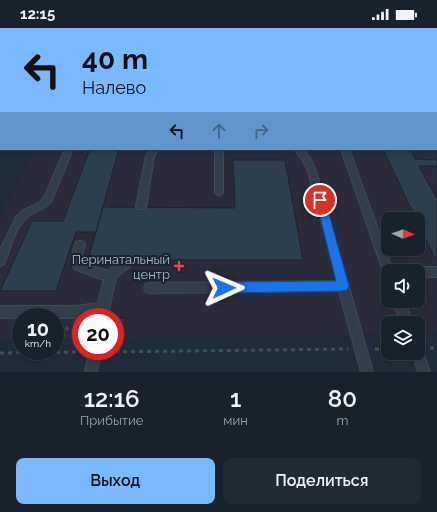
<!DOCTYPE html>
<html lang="ru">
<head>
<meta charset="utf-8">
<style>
	body { margin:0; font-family:Raleway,sans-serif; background:#202a34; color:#f1f3f6; height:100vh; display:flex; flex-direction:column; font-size:15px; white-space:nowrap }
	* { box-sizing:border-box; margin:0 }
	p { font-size:13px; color:#9ea4a9 }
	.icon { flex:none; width:22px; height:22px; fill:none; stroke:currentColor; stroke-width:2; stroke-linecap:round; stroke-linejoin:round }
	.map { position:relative; height:344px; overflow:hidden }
	.sheet { display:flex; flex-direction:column; background:#17222c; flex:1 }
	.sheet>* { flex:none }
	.guide { position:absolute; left:0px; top:0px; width:437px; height:122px; box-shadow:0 2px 6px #0003,0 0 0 1px #363f48; background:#7ab8ff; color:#111; overflow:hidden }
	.needle { width:26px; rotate:92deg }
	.fabs { position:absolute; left:381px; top:184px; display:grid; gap:8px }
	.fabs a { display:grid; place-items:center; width:44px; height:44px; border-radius:8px; background:#17222c; box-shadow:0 2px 6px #0003,0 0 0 1px #363f48; font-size:20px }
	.speed { position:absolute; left:12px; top:280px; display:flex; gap:8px; font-size:20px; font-weight:700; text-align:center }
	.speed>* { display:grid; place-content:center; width:52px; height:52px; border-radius:50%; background:#17222c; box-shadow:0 2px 6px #0003,0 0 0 1px #363f48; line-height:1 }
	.speed small { font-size:10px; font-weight:400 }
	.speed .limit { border:6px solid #d22; background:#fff; color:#111 }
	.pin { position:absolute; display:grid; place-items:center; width:34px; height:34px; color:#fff; margin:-17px; border:2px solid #fff; border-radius:50%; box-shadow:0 1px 4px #0007 }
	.me { position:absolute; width:44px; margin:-22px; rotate:89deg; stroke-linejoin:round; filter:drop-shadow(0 0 3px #0008) }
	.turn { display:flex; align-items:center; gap:14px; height:84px; padding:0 16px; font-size:18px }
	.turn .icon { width:52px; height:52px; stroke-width:2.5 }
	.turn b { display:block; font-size:28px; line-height:34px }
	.lanes { display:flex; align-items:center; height:38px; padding:0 16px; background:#0003; justify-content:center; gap:20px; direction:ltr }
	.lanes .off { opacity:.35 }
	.eta { display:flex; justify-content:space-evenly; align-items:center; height:68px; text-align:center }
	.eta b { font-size:24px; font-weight:600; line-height:28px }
	.action { display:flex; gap:8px; margin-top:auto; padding:8px 16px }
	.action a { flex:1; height:46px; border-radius:8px; background:#7ab8ff; color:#111; font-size:16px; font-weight:600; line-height:46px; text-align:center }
	.action a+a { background:#202a34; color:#f1f3f6 }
	.status { display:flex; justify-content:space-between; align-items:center; height:28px; padding:0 20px; background:#17222c; direction:ltr }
	.status svg { height:11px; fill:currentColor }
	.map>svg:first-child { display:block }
	.medical { fill:#2c2b3b; fill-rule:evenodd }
	.building { fill:#2d3e4f; stroke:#1a2531 }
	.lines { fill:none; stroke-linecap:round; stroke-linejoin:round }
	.service-casing { stroke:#3f4a57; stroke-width:2 }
	.secondary-casing { stroke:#3f4a57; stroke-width:2 }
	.path-far1 { stroke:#3a5454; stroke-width:1.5; stroke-dasharray:2 2; stroke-linecap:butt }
	.path { stroke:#3a5454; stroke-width:3; stroke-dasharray:4 4; stroke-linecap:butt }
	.service { fill:#333e4b; fill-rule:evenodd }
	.secondary { fill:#404e5e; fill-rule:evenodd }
	.route { fill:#1a73e8; stroke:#114b97 }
	.health-dot { fill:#e0444e; stroke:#18232f; stroke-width:1.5 }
	.labels { text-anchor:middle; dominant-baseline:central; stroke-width:4; stroke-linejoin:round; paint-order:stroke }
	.poi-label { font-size:13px; fill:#adb9c7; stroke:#18232f; text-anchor:end }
</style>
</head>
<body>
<div class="status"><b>12:15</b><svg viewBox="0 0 49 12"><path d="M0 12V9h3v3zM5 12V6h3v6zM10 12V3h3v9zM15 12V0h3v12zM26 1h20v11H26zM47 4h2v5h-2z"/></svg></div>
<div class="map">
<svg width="437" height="344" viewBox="0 0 437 344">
	<rect width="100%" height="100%" fill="#1f2d3a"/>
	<path class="medical" d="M436,17L437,306H418V295H388V306L115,310V289H81V310L55,311V289H21V311H0V187L35,121H436ZM388,191H418V221H388ZM388,243H418V273H388Z"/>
	<path class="building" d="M90,121H119L96,204H76L56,263H0L32,193H63Z
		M383,121H410L415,131L437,132V138H419L437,171V229H434L418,195V191H416Z
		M233,132H285L303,232H88L103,179L235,180Z
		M115,290H125L123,305H115Z"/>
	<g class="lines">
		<g class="service-casing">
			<path id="service" d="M85,0H93L94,1H86Z
				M157,0H163V1H157Z
				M436,32H437V37H436Z
				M436,101H437V106H436Z
				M65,121H73L51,174C44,183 32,183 25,191C14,203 10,222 4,236L0,238V222L16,189L22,183L39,175L44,170Z
				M151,121H159L154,128L146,179L144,181H138L136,179L146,128Z
				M215,121H223V165L219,168L215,165Z
				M294,121H302L310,130L316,143L373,344H361L339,263L150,265L146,264L144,260L146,256L150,255L337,253L308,143L303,133Z
				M341,121H349L393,243H388V248L384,246L383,243Z
				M80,213L84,214L85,217L81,231L82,235L108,243C113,237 127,226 135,229L136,232C132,240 122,243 116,250L107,289H95L96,286L76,290H0V278H76L98,275L104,252L74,241C70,232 72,223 76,214Z
				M418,239H437V249H418V243H413L414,241Z
				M393,273H405L412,295H400Z
				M418,319L422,321L430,344H418L412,325H418Z
				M89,323H101L97,344H85Z"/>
		</g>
		<g class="secondary-casing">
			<path id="secondary" d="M29,0H42L29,1Z
				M1,55V67H0V56Z"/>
		</g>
		<path class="path-far1" d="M433,0L436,1"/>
		<path class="path" d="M63,310L68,298
			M430,320H437
			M375,321H388
			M107,324L348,321
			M0,325L82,324"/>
		<use href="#service" class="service"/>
		<use href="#secondary" class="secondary"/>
	</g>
	<path class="route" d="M320,168L325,172L349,258L347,262L343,263L224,265L220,263L219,260L220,256L224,254L336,253L316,172Z"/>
	<path class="health-dot" d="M177 232h4v4h4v4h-4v4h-4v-4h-4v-4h4z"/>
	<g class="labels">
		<g class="poi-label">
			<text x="170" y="231">Перинатальный<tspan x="170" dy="15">центр</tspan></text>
		</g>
	</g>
</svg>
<div class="fabs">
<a><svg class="needle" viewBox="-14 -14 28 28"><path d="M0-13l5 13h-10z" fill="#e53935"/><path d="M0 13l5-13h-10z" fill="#9ea4a9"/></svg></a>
<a><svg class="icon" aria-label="sound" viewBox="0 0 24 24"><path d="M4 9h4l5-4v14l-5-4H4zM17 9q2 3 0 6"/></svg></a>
<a><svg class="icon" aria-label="layers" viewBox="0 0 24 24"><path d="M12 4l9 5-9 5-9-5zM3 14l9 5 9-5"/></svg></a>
</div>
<div class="speed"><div>10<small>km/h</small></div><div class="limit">20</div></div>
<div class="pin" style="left:320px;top:172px;background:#d93025"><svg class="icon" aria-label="arrive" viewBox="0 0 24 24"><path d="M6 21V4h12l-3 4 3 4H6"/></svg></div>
<svg class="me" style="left:224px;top:260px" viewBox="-20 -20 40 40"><path d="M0-17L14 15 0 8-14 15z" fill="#1a73e8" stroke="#fff" stroke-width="4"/></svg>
<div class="guide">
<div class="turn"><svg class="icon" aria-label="left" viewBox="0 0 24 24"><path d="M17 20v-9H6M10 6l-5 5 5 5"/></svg><div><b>40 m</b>Налево</div></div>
<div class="lanes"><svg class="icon" aria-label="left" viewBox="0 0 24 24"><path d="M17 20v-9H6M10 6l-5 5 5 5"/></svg><svg class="icon off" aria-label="ahead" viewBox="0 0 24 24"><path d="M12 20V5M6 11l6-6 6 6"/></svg><svg class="icon off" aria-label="right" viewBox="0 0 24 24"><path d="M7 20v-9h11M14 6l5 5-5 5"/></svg></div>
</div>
</div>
<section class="sheet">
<div class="eta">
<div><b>12:16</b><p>Прибытие</p></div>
<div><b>1</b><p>мин</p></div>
<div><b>80</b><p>m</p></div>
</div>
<div class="action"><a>Выход</a><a>Поделиться</a></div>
</section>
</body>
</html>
